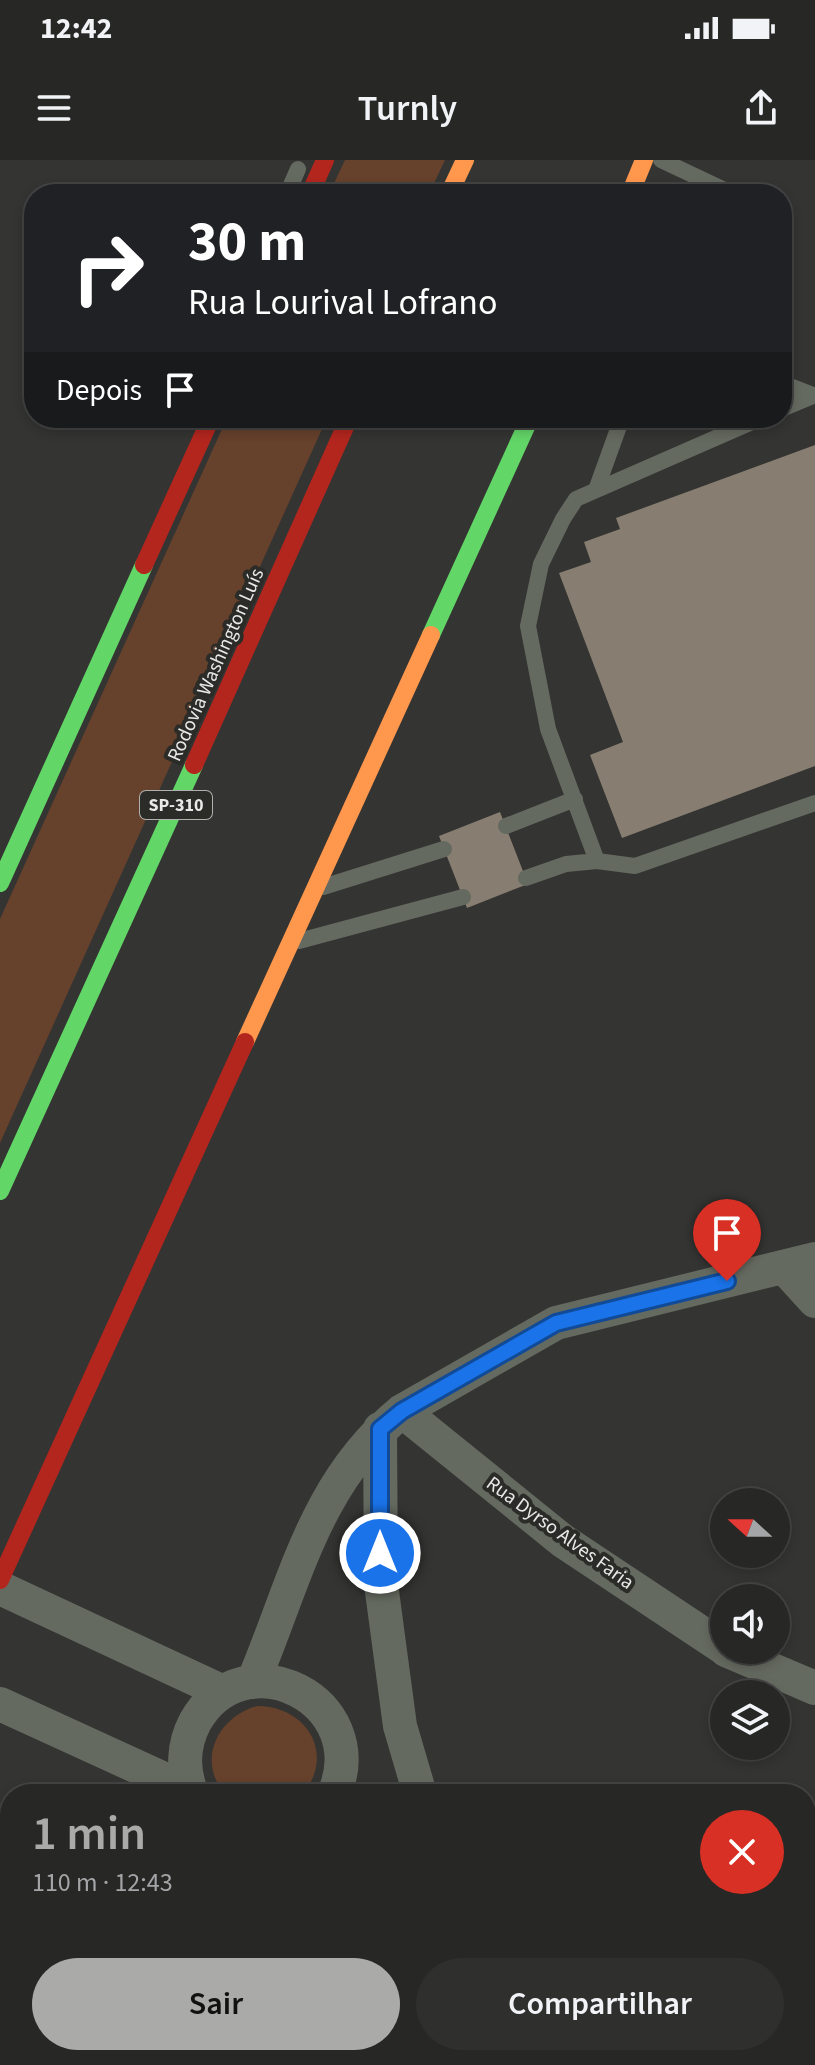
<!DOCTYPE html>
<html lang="pt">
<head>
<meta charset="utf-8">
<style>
	body { margin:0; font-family:"Source Sans 3",sans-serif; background:#2f2f2e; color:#f1f3f6; height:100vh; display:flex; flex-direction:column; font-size:30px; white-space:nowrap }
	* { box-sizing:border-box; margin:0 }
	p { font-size:26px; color:#a4a5a7 }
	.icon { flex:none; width:44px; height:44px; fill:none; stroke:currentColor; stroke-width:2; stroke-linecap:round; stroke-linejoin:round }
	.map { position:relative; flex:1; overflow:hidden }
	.details { position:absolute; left:0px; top:1624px; width:816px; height:282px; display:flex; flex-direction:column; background:#272726; border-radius:32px 32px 0 0; box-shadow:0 4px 12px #0003,0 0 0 2px #434443 }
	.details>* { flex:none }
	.banner { position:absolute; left:24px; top:24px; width:768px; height:244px; border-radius:32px; box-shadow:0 4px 12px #0003,0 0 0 2px #434443; background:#202124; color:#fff; overflow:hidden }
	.needle { width:52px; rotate:291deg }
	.fabs { position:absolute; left:710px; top:1328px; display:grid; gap:16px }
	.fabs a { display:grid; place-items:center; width:80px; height:80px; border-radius:50%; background:#272726; box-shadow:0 4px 12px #0003,0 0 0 2px #434443; font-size:40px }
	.pin { position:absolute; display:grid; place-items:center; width:68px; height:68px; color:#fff; margin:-82px -34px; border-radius:50% 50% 50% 0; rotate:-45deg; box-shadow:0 0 8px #0007 }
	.pin .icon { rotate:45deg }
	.me { position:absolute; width:88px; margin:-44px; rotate:0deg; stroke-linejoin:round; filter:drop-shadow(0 0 6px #0008) }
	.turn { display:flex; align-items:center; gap:28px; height:168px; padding:0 32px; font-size:36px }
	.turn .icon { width:104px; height:104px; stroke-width:2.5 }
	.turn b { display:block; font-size:56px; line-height:68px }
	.then { display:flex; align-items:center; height:76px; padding:0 32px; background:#0003; gap:16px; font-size:30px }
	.round { display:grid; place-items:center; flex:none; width:84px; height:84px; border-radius:42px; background:#2f2f2e }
	.head { display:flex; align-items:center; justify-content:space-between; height:136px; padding:0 32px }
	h1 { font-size:48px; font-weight:600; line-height:60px; color:#aaaaa8 }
	.action { display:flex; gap:16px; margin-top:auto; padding:16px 32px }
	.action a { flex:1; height:92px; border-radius:48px; background:#aaaaa8; color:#111; font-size:32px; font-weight:600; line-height:92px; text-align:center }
	.action a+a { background:#2f2f2e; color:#f1f3f6 }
	.status { display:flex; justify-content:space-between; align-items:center; height:56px; padding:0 40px; background:#272726; direction:ltr }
	.status svg { height:22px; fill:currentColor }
	header { display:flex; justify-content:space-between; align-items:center; height:104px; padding:0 32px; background:#272726; font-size:36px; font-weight:600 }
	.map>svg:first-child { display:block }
	.green { fill:#66412c }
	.building { fill:#877e71 }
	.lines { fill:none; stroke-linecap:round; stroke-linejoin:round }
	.lane { stroke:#656a60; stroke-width:16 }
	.street { stroke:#656a60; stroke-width:34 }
	.fast { stroke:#63d668; stroke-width:18 }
	.slow { stroke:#ff974d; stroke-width:18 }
	.jam { stroke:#b3261e; stroke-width:18 }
	.route-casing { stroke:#114b97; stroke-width:20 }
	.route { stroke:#1a73e8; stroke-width:14 }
	.labels { text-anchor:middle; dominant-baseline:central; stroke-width:8; stroke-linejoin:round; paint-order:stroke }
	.shield { fill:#2b2b28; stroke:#b0b0ae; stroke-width:2 }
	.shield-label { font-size:18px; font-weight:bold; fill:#e9e9e7 }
	.street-label { font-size:20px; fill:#e9e9e7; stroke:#2b2b28 }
</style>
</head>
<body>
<div class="status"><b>12:42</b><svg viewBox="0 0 49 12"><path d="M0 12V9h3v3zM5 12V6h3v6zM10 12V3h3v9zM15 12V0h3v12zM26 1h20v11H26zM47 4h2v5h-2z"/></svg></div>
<header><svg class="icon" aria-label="menu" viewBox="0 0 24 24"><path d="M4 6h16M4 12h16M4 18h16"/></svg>Turnly<svg class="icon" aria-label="share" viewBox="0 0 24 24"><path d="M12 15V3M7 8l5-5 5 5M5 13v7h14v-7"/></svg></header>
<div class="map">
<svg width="815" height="1905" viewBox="0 0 815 1905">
	<rect width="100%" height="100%" fill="#343433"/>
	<path class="green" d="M345,0H445L429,34H329Z
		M227,258H327L0,983V759Z
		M257,1546C306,1546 336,1593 303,1634H225C196,1600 218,1557 257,1546Z"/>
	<path class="building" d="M815,285V606L622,678L590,595L623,582L559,413L591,402L584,382L620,369L616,358Z
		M500,652L528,724L467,748L439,676Z"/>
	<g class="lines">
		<path class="lane" d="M661,0L733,34
			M287,34L298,9
			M782,109L784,129
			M782,223L813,235
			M782,249L815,235
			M596,330L622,258
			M506,666L575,639
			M597,701L548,569L528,466L541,404L563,359L576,339L761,258
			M526,718L566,704L597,701L635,706L815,643
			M323,727L444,689
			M299,781L463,737"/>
		<path class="street" d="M784,1107L815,1141
			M402,1251L563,1381L724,1488
			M380,1269L381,1424L400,1566L420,1634
			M0,1428L223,1532
			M726,1490L815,1528
			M253,1522C295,1423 314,1323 402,1251L556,1163L815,1099
			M0,1544L190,1631
			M192,1634C182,1610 183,1585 195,1562C244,1475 374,1541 334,1634
			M0,1816L10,1805
			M806,1883L815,1887
			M85,1896L92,1905
			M699,1896L721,1905"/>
		<path class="fast" d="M431,475L530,258
			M0,723L144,405
			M0,1031L194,605"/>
		<path class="slow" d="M449,34L465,0
			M630,34L644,0
			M245,882L431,475"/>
		<path class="jam" d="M310,34L325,0
			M144,405L211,258
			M194,605L349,258
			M0,1420L245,882"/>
	</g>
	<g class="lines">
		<g class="route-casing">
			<path id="route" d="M380,1393V1269L402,1251L556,1163L727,1121"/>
		</g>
		<use href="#route" class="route"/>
	</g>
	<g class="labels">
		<rect class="shield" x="140" y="631" width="72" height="28" rx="6"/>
		<g class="shield-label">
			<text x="176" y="645">SP-310</text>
		</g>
		<g class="street-label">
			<text transform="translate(216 505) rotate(-66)">Rodovia Washington Luís</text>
			<text transform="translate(560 1373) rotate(36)">Rua Dyrso Alves Faria</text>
		</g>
	</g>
</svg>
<div class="fabs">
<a><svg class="needle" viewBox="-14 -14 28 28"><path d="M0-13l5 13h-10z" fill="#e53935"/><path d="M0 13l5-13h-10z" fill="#a4a5a7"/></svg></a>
<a><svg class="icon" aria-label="sound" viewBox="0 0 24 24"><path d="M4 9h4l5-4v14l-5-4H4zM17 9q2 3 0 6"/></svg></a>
<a><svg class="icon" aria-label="layers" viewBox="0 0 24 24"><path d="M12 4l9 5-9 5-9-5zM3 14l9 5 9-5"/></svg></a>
</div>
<div class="pin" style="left:727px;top:1121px;background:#d93025"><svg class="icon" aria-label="arrive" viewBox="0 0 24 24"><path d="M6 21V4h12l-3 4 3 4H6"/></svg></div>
<svg class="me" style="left:380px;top:1393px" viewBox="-20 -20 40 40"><circle r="17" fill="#1a73e8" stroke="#fff" stroke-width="3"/><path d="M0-11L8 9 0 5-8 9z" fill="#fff"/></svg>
<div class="banner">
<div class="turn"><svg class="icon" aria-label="right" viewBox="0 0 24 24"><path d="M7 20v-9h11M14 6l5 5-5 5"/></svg><div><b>30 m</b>Rua Lourival Lofrano</div></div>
<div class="then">Depois<svg class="icon" aria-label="arrive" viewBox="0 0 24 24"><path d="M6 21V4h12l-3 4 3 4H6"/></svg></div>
</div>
<section class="details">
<div class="head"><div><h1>1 min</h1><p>110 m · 12:43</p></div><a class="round" style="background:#d93025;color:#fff"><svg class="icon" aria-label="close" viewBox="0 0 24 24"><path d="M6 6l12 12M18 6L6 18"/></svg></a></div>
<div class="action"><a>Sair</a><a>Compartilhar</a></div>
</section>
</div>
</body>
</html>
